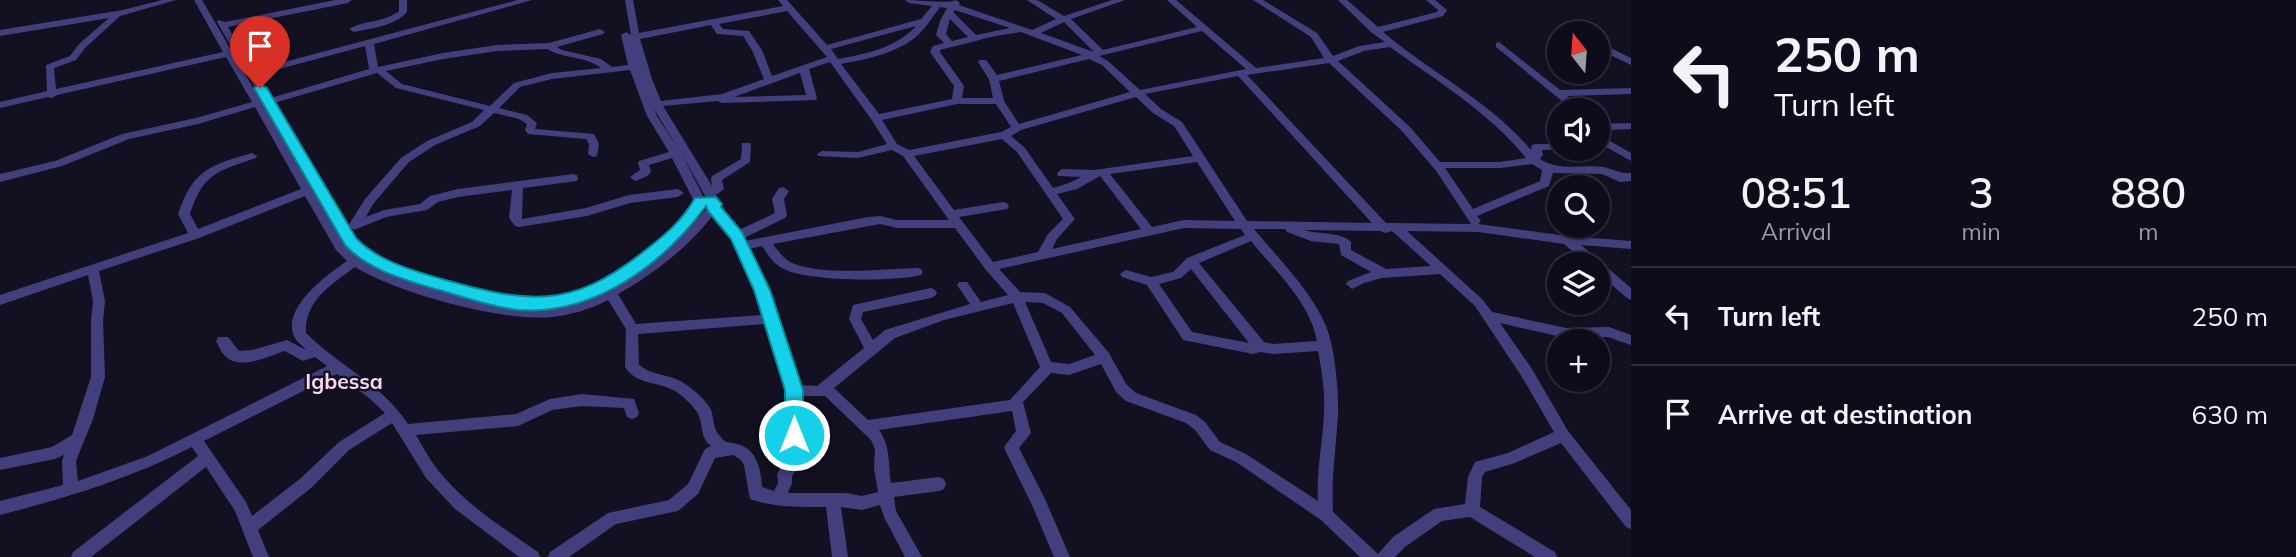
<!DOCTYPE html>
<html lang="en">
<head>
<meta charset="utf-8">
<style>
	body { margin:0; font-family:Mulish,sans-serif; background:#1c1a27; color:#f1f3f6; height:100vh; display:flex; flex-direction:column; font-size:26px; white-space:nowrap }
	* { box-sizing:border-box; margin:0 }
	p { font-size:23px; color:#9b9ba2 }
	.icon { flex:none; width:38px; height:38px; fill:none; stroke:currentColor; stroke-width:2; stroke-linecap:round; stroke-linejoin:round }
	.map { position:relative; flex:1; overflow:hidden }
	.drawer { display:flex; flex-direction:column; background:#0e0c1a; width:665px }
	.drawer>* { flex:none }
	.hud { background:#0e0c1a; color:#f1f3f6; overflow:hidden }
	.needle { width:46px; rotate:343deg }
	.buttons { position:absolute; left:1547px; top:21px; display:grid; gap:14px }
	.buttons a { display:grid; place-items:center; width:63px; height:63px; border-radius:50%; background:#0e0c1a; box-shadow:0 2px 5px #0004,0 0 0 2px #2e2c39; font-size:35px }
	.pin { position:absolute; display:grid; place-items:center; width:60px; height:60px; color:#fff; margin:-72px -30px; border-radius:50% 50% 50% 0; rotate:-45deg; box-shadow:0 0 7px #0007 }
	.pin .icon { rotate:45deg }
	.me { position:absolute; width:77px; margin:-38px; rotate:0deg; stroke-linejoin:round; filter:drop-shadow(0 0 5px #0008) }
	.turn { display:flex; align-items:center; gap:24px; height:147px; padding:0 28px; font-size:32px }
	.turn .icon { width:91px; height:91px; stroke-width:2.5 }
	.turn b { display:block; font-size:49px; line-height:60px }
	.eta { display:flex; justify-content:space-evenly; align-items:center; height:119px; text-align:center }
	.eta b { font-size:42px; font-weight:600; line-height:49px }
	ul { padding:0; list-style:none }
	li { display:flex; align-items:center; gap:21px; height:98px; padding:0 28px; border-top:2px solid #2e2c39 }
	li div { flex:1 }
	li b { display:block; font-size:26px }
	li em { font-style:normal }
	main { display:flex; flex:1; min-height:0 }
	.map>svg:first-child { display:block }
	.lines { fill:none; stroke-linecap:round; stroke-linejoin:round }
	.minor { fill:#423f7d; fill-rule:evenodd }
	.route { fill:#14d0e8; stroke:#0d8797; stroke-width:2 }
	.labels { text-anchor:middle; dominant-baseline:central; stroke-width:5; stroke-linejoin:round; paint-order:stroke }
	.quarter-label { font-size:21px; font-weight:bold; fill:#fbd7ee; stroke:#131022 }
</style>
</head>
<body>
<main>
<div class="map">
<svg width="1631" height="557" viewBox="0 0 1631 557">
	<rect width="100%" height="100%" fill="#131022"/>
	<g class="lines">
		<path class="minor" d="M162,0H176L120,16L85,48L76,60L54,68L56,89L223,52L194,0H202L344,244C368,268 398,279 431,287C400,278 371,266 346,245L217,22L218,20L225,22L335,0H352L348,3L228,27L254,70L518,0H532L374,44L378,67L443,53L497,45L549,43L600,29L605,32L603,34L557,47L562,50L601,59L612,67L628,65L621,35L626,32L631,35L625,0H633L639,33L783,6L778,0H787L827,45L921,19L932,6L909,3L905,0C916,0 949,4 956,0L960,3L959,5L1032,30L1056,19L1027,0H1037L1064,16L1112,0H1125L1071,19L1103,50L1197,27L1167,0H1176L1256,68L1324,58L1311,37L1253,0H1263L1317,33L1333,56L1359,46L1385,42L1372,33L1338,0H1347L1378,27L1437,12L1438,10L1426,0H1435L1447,10L1443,16L1383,32C1431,73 1490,101 1531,150L1532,145L1536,144H1559V149H1563L1542,150L1543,155L1540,159C1560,172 1581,164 1603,167C1614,169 1620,174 1631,173V181L1620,182L1602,174L1553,173L1549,186L1477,216L1481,221L1478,224L1568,236L1631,241V249L1581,245L1631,288V300L1627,298L1598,273V264H1587L1564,244L1479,232L1407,231L1483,300L1492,312L1566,328L1609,327L1631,335V345L1608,337L1566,338L1500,323L1532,369L1568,431L1631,510V529L1626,527L1561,443L1515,463L1485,472L1482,477L1480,507L1555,552L1557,557H1535L1470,517L1442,521L1405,547L1395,557H1360L1321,520L1236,462L1210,450L1195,430L1186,423L1126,401L1116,392L1101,364L1069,375L1051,373L1023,402L1031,433L1019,448L1045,499L1070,557H1054L1032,505L1006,452L1004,447L1016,431L1012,411L879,430C891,447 888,464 891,483L939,477L944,479L946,484L944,489L939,491L894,497L896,511L922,557H905L884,517L880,505L862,510L841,507L848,557H832L826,507C799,507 775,508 750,499L744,465L741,460L733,455L715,458L698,494L678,511L616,524L569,557H548L550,552L608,513L669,500L688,484L705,449L711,446C699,437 704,424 697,412C693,406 684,397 678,393C660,380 638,387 625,367L626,329L608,300C591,309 571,315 552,317C503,322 397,293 355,267C332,284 304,301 306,333C339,366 382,384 408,424L516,414L550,399L582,394L634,399L639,413L637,417L632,419L627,417L624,408L582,406L552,410L518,426L416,435C424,449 432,464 443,476C469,507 505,529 538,552L540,557H519L455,509L426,478L392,423L349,450L311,488L258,530L269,557H253L235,511L206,467L91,557H71L73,552L198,456L192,447C131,478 67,498 0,515V501L63,485L62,461L64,455L55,459L0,470V458L52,447L72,435L91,377V321L93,301L88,275L0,305V295L188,233L178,214C193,170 210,165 252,153L257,156L256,158C218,171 203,173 190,214L198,229L301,189L255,107L198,124L129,139L62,166L0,182V174L55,161L122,134L196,118L252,102L226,57L57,95L52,98L48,97L0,108V102L47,91L46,65L70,56L79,44L109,18L0,36V30L123,10ZM940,7L947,8L940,21L936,35L944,43L933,46L930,52L954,86L952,99L879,114L841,64C868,59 899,53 919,34C927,26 933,16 940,7ZM955,10L1010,28L976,35L953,12ZM787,11L827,57L772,76L762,50L749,31L723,29L719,24ZM950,19L968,37L952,41L946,34ZM1064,22L1094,52L1041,33ZM711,25L717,34L743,36L752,50L764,79L722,94L661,101L652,79L640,39ZM916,26C896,48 866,54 838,59L831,49ZM1202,31L1246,69L1140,90L1108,61L1099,56ZM1021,32L1082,55L997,75L986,60H980L978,62L989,79L993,98H962L964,86L940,52V50L995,36ZM365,46L369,69L271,98L257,75ZM1390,47C1437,81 1489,112 1526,158L1500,162H1440L1410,127L1338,61L1364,51ZM547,49C564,59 586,56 601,68L552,73L514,83L490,106L402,84L386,71L443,59L497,51ZM1089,59L1102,65L1130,92L1019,124L1004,101L999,81ZM830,62L871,119L887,144L858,152L822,151L817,154L818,156L858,158L892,150L903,156L949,220H897L880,216L868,217L745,241L744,238L785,218L787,215L784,199L789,191L783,187L779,188L772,199L775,213L739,230L716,205L719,202L716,195L724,189L722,180L750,162L751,145L750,143H742L741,159L712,176L711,179L712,186L663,106L717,101L722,103L816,100L817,98L809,69ZM1329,63L1402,131L1437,172L1471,224L1386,223L1247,75ZM630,70L647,116L669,152L639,161L638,163L640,170L630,177L635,181C640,179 648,177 651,172L649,165L672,158L695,203C688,210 683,220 676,228C648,255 600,290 562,297C529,303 493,294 461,287C423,278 385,264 354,239L274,103L377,73L396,88L484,110L472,122L427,141L401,158L365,199L348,226L354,230L386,217L427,210L438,202L458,197L512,190L509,218L515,226L519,227L587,216L630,203L678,197L684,193L678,189L629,195L586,208L522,219L523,188L577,181L578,178L577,175L573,174L458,189L430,196L420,204L384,210L366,217L373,204L409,162L435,145L480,126L494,113L519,119L527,124L525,130L528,134L586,139L589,144L588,154L593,157L597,156L599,144L594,134L535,129L537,123L527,115L499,108L520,87L552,79ZM800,73L806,95L734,97ZM1238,76L1372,223L1247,221L1182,122L1161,109L1145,94ZM642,80L654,109L679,150L657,116ZM1136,97L1153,113L1174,126L1193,156L1094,170L1062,169L1057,173L1058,176L1081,177L1069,183L1053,188L1025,148L1011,136L1021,130ZM957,104H996L1011,127L1001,132L909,150L897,144L882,120ZM1002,139L1017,152L1063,219L1048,234L1038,252L993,262L959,217L1007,209L1009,206L1007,203L1003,202L954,210L914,156ZM682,154L710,205L691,225L706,202ZM1197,162L1235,221L1184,220L1152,227L1110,174ZM1532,164L1542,170L1540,181L1473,209L1445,168H1500ZM1100,176L1141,229L1052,249L1057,239L1075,219L1057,194L1077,189ZM305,196L336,250L347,261C328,274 279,309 295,338C297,342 303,346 306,350L287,340L252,350L239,351L228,337H218L216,341C219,346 221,352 225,356C240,371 269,356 285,351L303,361L315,357L327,366L148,456L78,481L76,461L93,419L105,377L103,321L105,301L99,271L199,238ZM713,215L732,238L746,268L762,315L636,324L618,294C652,275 689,247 713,215ZM880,224L897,228H955L986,270L1008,295L981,302L967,282H959L957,285L970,304L885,330L873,340L861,319L863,312L931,298L935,296L937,293L935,290L931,288L853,305L849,319L864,348L817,386L799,385L777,322L778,319L775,315L758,268L749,249L762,246C767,253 772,262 780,267C801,282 895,282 921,275L923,272L921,269L917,268C885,269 821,276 792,263C784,259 778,251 773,244ZM1184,228L1241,229L1245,235L1187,258L1173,272L1151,277L1126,270L1120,274L1122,277L1147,285L1183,340L1253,354L1260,352L1273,354L1318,351C1322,372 1325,391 1324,412C1323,442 1316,471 1318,501L1246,454L1220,442L1205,422L1196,415L1136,393L1126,384L1109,353L1070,307L1045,293L1020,292L999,269ZM1254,229H1285L1287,232L1311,241L1339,244L1341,255L1371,272L1348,281L1346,284L1352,289L1364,283L1382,278L1440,274L1475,306L1522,377L1554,432L1508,453L1475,462L1468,477L1465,504L1434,509L1393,537L1378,554L1333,512C1331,478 1336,448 1338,415C1339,393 1335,349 1327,329C1315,295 1277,257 1254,229ZM1304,230L1380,231L1385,233L1392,231L1431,266L1386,269L1351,250V242C1340,231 1319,235 1304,230ZM1251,241C1275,271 1310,302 1317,341L1273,344L1264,342L1199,263ZM1191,269L1249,343L1192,332L1159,284L1181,278ZM1025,302L1043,303L1062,313L1095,355L1069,364L1051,362ZM1013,303L1040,367L1010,400L868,420L834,388L895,338L944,320ZM765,324L787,390V457L777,474L778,483L774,491L762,487C761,469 757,449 737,444C726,441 726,444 719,435C713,429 714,418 711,410C707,401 695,391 688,386C672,373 654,377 639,365L638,334ZM337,374L369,398L385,413L339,442L301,478L252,516L246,502L204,441ZM801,396H825L871,440L875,449L874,468L878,492L862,496L847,493H788L792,483V476C808,455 801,421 801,396Z
			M399,0H407V12C394,26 373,28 354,32L349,29C364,20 384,23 399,11Z
			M1571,25L1583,33H1572L1566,28Z
			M1499,42L1560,90L1631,88V94L1567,96L1584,110H1573L1496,47V43Z
			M1598,42L1631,58V65L1598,49Z
			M1631,123V129L1606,130L1611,136L1610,141L1631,153V161L1601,144V136L1598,133V124Z"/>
	</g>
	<path class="route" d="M260,84L267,88L356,238C378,261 411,270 442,279C527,303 570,310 643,252C664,236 682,221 695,198L716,197L722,204L721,207L742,232L770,290L803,390V435L800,441L794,443L787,441L785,435V390L754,290L731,239L708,211L706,206C664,263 595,316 518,310C490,307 462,296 435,289C403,279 368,270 345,245L254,88Z"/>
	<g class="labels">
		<g class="quarter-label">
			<text x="344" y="381">Igbessa</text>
		</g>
	</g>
</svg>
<div class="buttons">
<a><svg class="needle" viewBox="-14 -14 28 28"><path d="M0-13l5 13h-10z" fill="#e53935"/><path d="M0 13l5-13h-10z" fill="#9b9ba2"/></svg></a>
<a><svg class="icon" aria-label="sound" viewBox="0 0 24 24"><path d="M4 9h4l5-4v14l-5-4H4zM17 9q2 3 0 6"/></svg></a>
<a><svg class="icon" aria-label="search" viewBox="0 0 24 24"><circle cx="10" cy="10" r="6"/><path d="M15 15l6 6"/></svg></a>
<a><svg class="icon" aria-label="layers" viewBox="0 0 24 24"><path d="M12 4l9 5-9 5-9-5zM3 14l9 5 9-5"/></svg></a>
<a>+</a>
</div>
<div class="pin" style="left:260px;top:88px;background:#d93025"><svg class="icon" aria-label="arrive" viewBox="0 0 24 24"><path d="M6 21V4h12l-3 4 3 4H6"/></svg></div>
<svg class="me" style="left:794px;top:435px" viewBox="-20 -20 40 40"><circle r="17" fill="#14d0e8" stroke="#fff" stroke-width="3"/><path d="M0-11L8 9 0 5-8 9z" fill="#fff"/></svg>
</div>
<section class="drawer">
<div class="hud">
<div class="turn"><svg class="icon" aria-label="left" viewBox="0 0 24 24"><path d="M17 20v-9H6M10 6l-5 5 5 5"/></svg><div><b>250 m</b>Turn left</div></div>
</div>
<div class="eta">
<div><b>08:51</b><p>Arrival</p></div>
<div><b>3</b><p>min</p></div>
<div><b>880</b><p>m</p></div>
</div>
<ul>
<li><svg class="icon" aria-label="left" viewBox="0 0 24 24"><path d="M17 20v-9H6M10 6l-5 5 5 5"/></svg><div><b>Turn left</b></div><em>250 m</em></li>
<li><svg class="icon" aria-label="arrive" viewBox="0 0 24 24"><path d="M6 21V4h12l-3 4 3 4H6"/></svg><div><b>Arrive at destination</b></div><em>630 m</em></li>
</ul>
</section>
</main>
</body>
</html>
